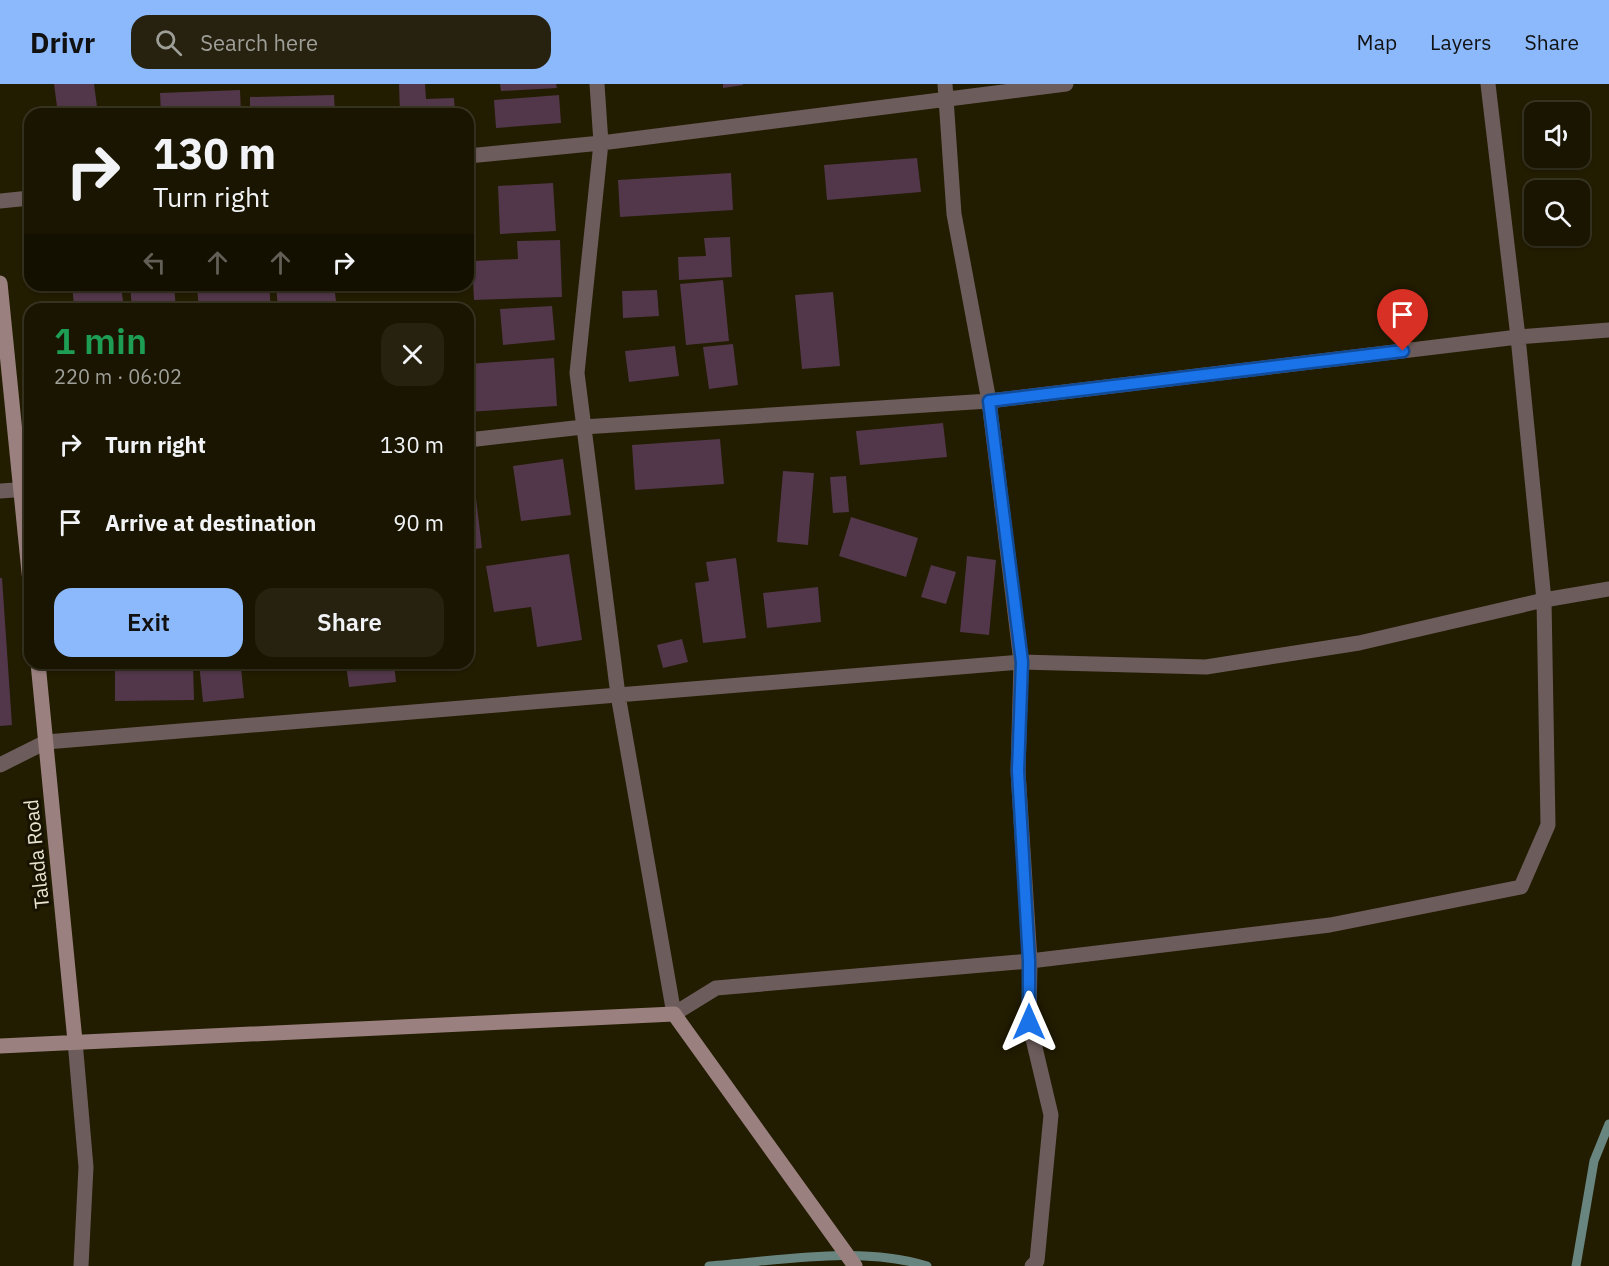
<!DOCTYPE html>
<html lang="en">
<head>
<meta charset="utf-8">
<style>
	body { margin:0; font-family:"IBM Plex Sans",sans-serif; background:#27220f; color:#f1f3f6; height:100vh; display:flex; flex-direction:column; font-size:22px; white-space:nowrap }
	* { box-sizing:border-box; margin:0 }
	p { font-size:20px; color:#9f9f99 }
	.icon { flex:none; width:33px; height:33px; fill:none; stroke:currentColor; stroke-width:2; stroke-linecap:round; stroke-linejoin:round }
	.map { position:relative; flex:1; overflow:hidden }
	.side { position:absolute; left:24px; top:219px; width:450px; height:366px; display:flex; flex-direction:column; background:#1a1500; border-radius:18px; box-shadow:0 2px 4px #0004,0 0 0 2px #383422 }
	.side>* { flex:none }
	.top-card { position:absolute; left:24px; top:24px; width:450px; height:183px; border-radius:18px; box-shadow:0 2px 4px #0004,0 0 0 2px #383422; background:#1a1500; color:#f1f3f6; overflow:hidden }
	.fabs { position:absolute; left:1524px; top:18px; display:grid; gap:12px }
	.fabs a { display:grid; place-items:center; width:66px; height:66px; border-radius:12px; background:#1a1500; box-shadow:0 2px 4px #0004,0 0 0 2px #383422; font-size:30px }
	.pin { position:absolute; display:grid; place-items:center; width:51px; height:51px; color:#fff; margin:-62px -26px; border-radius:50% 50% 50% 0; rotate:-45deg; box-shadow:0 0 6px #0007 }
	.pin .icon { rotate:45deg }
	.me { position:absolute; width:66px; margin:-33px; rotate:0deg; stroke-linejoin:round; filter:drop-shadow(0 0 4px #0008) }
	.turn { display:flex; align-items:center; gap:21px; height:126px; padding:0 30px; font-size:27px }
	.turn .icon { width:78px; height:78px; stroke-width:2.5 }
	.turn b { display:block; font-size:42px; line-height:51px }
	.lanes { display:flex; align-items:center; height:57px; padding:0 30px; background:#0003; justify-content:center; gap:30px; direction:ltr }
	.lanes .off { opacity:.35 }
	.round { display:grid; place-items:center; flex:none; width:63px; height:63px; border-radius:18px; background:#27220f }
	.head { display:flex; align-items:center; justify-content:space-between; height:102px; padding:0 30px }
	h1 { font-size:36px; font-weight:600; line-height:45px; color:#1e9e55 }
	.action { display:flex; gap:12px; margin-top:auto; padding:12px 30px }
	.action a { flex:1; height:69px; border-radius:18px; background:#8cb9fc; color:#111; font-size:24px; font-weight:600; line-height:69px; text-align:center }
	.action a+a { background:#27220f; color:#f1f3f6 }
	ul { padding:0; list-style:none }
	li { display:flex; align-items:center; gap:18px; height:78px; padding:0 30px }
	li div { flex:1 }
	li b { display:block; font-size:22px }
	li em { font-style:normal }
	header { display:flex; align-items:center; gap:36px; box-sizing:border-box; height:84px; padding:0 30px; background:#8cb9fc; color:#111 }
	header strong { font-size:28px }
	nav { display:flex; gap:33px; margin-inline-start:auto; font-size:21px }
	.search { width:420px; height:54px; background:#27220f; display:flex; align-items:center; gap:15px; box-sizing:border-box; padding:0 21px; border-radius:18px; color:#9f9f99; font-size:22px }
	.map>svg:first-child { display:block }
	.lines { fill:none; stroke-linecap:round; stroke-linejoin:round }
	.stream { stroke:#698580; stroke-width:9 }
	.building { fill:#513749 }
	.street { stroke:#6c5c5b; stroke-width:15 }
	.secondary { stroke:#9a807f; stroke-width:15 }
	.route-casing { stroke:#114b97; stroke-width:15 }
	.route { stroke:#1a73e8; stroke-width:10 }
	.labels { text-anchor:middle; dominant-baseline:central; stroke-width:6; stroke-linejoin:round; paint-order:stroke }
	.street-label { font-size:20px; fill:#e9e5d3; stroke:#181300 }
</style>
</head>
<body>
<header>
<strong>Drivr</strong>
<div class="search"><svg class="icon" aria-label="search" viewBox="0 0 24 24"><circle cx="10" cy="10" r="6"/><path d="M15 15l6 6"/></svg>Search here</div>
<nav><a>Map</a><a>Layers</a><a>Share</a></nav>
</header>
<div class="map">
<svg width="1609" height="1182" viewBox="0 0 1609 1182">
	<rect width="100%" height="100%" fill="#221c00"/>
	<g class="lines">
		<path class="stream" d="M709,1182C778,1177 860,1161 927,1182
			M1576,1182L1594,1077L1609,1040"/>
	</g>
	<path class="building" d="M54,0H94L98,30H58Z
		M399,0H425L426,15L454,14L455,30H400Z
		M500,0H556L557,4L501,7Z
		M723,0H743V1L723,4Z
		M240,6L241,30H161L160,9Z
		M334,11L335,30H250V13Z
		M559,11L561,39L496,44L494,16Z
		M917,74L921,108L827,116L824,81Z
		M731,89L733,126L620,133L618,96Z
		M553,99L556,147L500,150L498,102Z
		M730,153L732,193L679,196L678,173L706,172L704,154Z
		M560,156L562,213L474,216L472,177L518,175L517,157Z
		M723,196L729,257L686,261L680,200Z
		M72,201H121L124,225H90V221L74,222Z
		M130,201H174L176,225H132Z
		M214,201H269L271,225H199L197,203Z
		M276,201H334L337,225H278Z
		M657,206L659,232L623,234L622,207Z
		M833,208L840,282L802,285L795,211Z
		M552,222L555,256L503,261L500,225Z
		M733,260L738,301L709,305L703,263Z
		M675,262L679,292L629,298L625,267Z
		M554,274L557,322L468,328V280Z
		M943,339L947,373L860,381L856,347Z
		M720,355L724,400L635,406L632,361Z
		M468,373H471L482,464L468,466Z
		M563,375L571,431L521,437L513,382Z
		M783,387L814,389L808,461L777,458Z
		M846,392L849,428L833,429L830,393Z
		M851,433L918,454L906,493L839,472Z
		M569,470L582,556L537,563L531,523L494,528L486,482Z
		M967,472L996,476L989,551L960,548Z
		M736,474L746,554L703,559L695,499L709,497L706,478Z
		M931,481L956,488L946,520L921,513Z
		M0,494H2L12,641L0,642Z
		M818,503L821,538L767,544L763,509Z
		M682,555L688,578L663,584L657,561Z
		M115,579L193,580L194,616L115,617Z
		M199,579H230L231,585L241,584L244,614L203,618Z
		M258,579H292V583L258,585Z
		M394,579L396,598L349,603L346,580Z"/>
	<g class="lines">
		<path class="street" d="M597,0L601,59L577,289L618,611L674,930L716,904L1030,877L1330,841L1521,803L1548,741L1544,516L1518,253L1488,0
			M945,0L954,130L989,317L1021,578L1018,687L1030,877L1029,938L1051,1031L1037,1177L1032,1182
			M468,72L601,59L1066,0
			M0,117L30,114
			M468,356L583,343L989,317L1518,253L1609,246
			M0,407L30,405
			M0,681L46,658L1021,578L1206,583L1359,559L1544,516L1609,505
			M75,957L86,1083L81,1182"/>
		<path class="secondary" d="M0,199L30,498
			M38,579L75,957
			M0,962L674,930L855,1182"/>
	</g>
	<g class="lines">
		<g class="route-casing">
			<path id="route" d="M1029,938V877L1018,687L1022,578L989,317L1403,267"/>
		</g>
		<use href="#route" class="route"/>
	</g>
	<g class="labels">
		<g class="street-label">
			<text transform="translate(36 770) rotate(-96)">Talada Road</text>
		</g>
	</g>
</svg>
<div class="fabs">
<a><svg class="icon" aria-label="sound" viewBox="0 0 24 24"><path d="M4 9h4l5-4v14l-5-4H4zM17 9q2 3 0 6"/></svg></a>
<a><svg class="icon" aria-label="search" viewBox="0 0 24 24"><circle cx="10" cy="10" r="6"/><path d="M15 15l6 6"/></svg></a>
</div>
<div class="pin" style="left:1403px;top:267px;background:#d93025"><svg class="icon" aria-label="arrive" viewBox="0 0 24 24"><path d="M6 21V4h12l-3 4 3 4H6"/></svg></div>
<svg class="me" style="left:1029px;top:938px" viewBox="-20 -20 40 40"><path d="M0-17L14 15 0 8-14 15z" fill="#1a73e8" stroke="#fff" stroke-width="4"/></svg>
<div class="top-card">
<div class="turn"><svg class="icon" aria-label="right" viewBox="0 0 24 24"><path d="M7 20v-9h11M14 6l5 5-5 5"/></svg><div><b>130 m</b>Turn right</div></div>
<div class="lanes"><svg class="icon off" aria-label="left" viewBox="0 0 24 24"><path d="M17 20v-9H6M10 6l-5 5 5 5"/></svg><svg class="icon off" aria-label="ahead" viewBox="0 0 24 24"><path d="M12 20V5M6 11l6-6 6 6"/></svg><svg class="icon off" aria-label="ahead" viewBox="0 0 24 24"><path d="M12 20V5M6 11l6-6 6 6"/></svg><svg class="icon" aria-label="right" viewBox="0 0 24 24"><path d="M7 20v-9h11M14 6l5 5-5 5"/></svg></div>
</div>
<section class="side">
<div class="head"><div><h1>1 min</h1><p>220 m · 06:02</p></div><a class="round"><svg class="icon" aria-label="close" viewBox="0 0 24 24"><path d="M6 6l12 12M18 6L6 18"/></svg></a></div>
<ul>
<li><svg class="icon" aria-label="right" viewBox="0 0 24 24"><path d="M7 20v-9h11M14 6l5 5-5 5"/></svg><div><b>Turn right</b></div><em>130 m</em></li>
<li><svg class="icon" aria-label="arrive" viewBox="0 0 24 24"><path d="M6 21V4h12l-3 4 3 4H6"/></svg><div><b>Arrive at destination</b></div><em>90 m</em></li>
</ul>
<div class="action"><a>Exit</a><a>Share</a></div>
</section>
</div>
</body>
</html>
